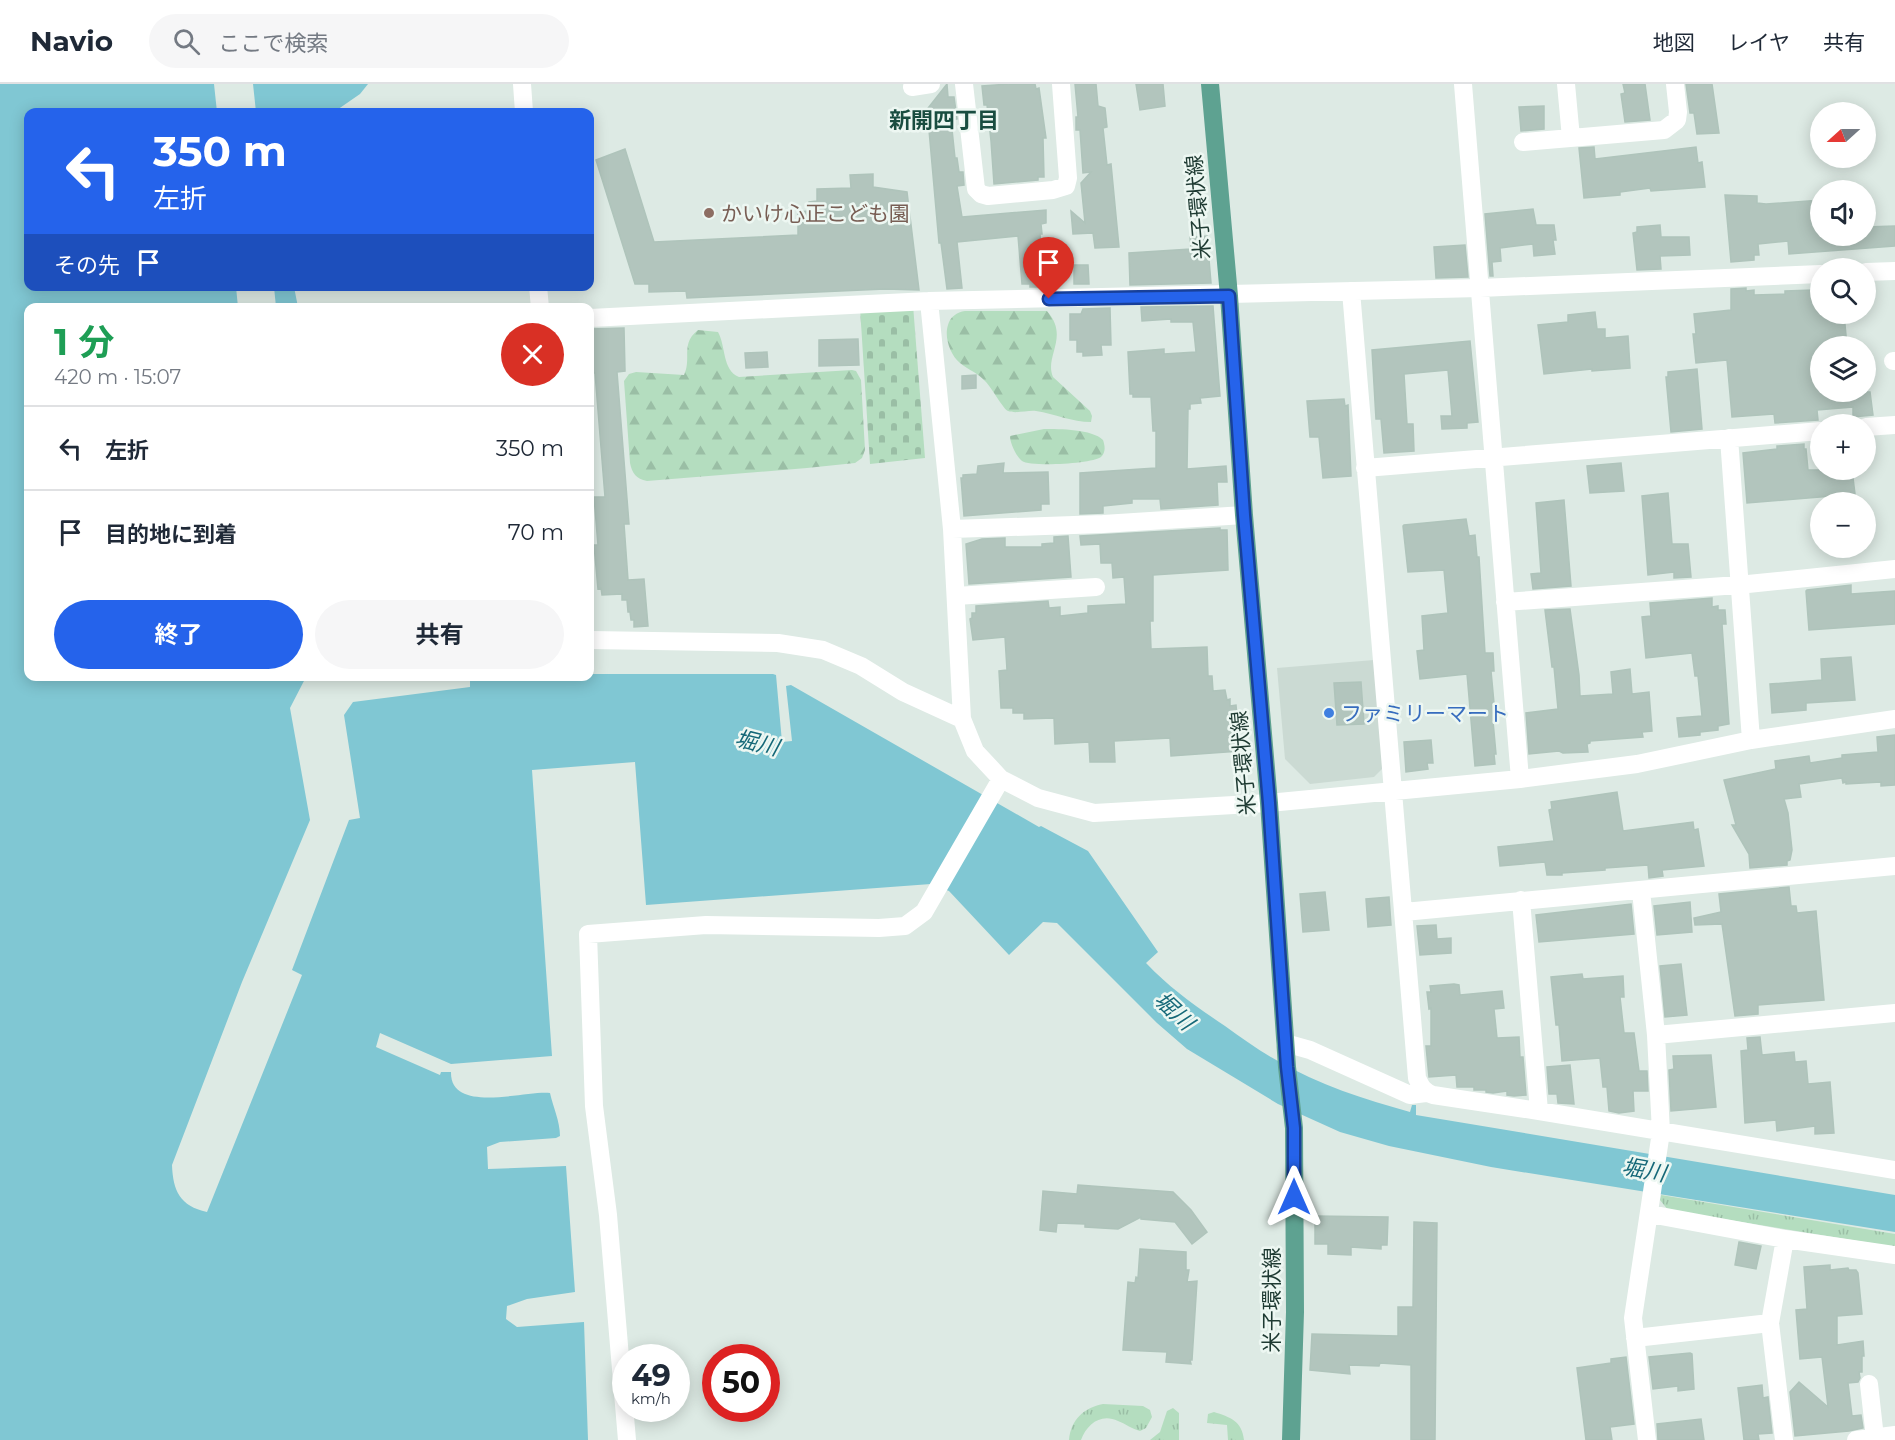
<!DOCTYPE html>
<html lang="ja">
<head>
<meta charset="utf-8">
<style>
	body { margin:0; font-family:Montserrat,"Noto Sans JP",sans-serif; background:#f6f6f7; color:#1f2937; height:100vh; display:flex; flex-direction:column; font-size:22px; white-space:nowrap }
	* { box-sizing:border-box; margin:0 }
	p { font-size:20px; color:#747a83 }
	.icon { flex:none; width:33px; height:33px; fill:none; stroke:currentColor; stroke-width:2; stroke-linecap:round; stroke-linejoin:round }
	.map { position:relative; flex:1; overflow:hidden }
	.side { position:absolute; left:24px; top:219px; width:570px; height:378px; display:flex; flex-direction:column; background:#fff; border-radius:12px; box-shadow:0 3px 15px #0003 }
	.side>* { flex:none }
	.top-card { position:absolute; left:24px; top:24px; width:570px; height:183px; border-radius:12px; box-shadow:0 3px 15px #0003; background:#2563eb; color:#fff; overflow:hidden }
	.needle { width:39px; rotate:249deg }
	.buttons { position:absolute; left:1810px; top:18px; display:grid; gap:12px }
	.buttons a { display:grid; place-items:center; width:66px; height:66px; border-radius:50%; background:#fff; box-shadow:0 3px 15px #0003; font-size:30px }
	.speed { position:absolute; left:612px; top:1260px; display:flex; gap:12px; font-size:30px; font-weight:700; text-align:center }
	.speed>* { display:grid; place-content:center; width:78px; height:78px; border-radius:50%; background:#fff; box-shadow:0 3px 15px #0003; line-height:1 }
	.speed small { font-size:15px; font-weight:400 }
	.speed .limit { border:9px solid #d22; background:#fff; color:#111 }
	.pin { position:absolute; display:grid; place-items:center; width:51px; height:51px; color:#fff; margin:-62px -26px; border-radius:50% 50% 50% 0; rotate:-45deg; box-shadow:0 0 6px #0007 }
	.pin .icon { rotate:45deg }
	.me { position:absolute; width:66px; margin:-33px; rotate:0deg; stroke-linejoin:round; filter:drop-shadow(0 0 4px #0008) }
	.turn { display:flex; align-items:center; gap:21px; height:126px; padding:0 30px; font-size:27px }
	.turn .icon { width:78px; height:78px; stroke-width:2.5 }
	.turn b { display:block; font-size:42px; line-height:51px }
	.then { display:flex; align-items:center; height:57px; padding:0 30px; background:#0003; gap:12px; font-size:22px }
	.round { display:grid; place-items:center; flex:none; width:63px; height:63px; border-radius:32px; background:#f6f6f7 }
	.summary { display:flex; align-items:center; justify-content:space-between; height:102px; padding:0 30px }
	h1 { font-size:36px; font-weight:700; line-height:45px; color:#1e9e55 }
	.primary-button { display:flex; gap:12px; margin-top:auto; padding:12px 30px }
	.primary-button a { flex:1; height:69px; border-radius:36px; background:#2563eb; color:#fff; font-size:24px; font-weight:700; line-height:69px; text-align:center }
	.primary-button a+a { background:#f6f6f7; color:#1f2937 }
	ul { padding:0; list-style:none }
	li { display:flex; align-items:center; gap:18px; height:84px; padding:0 30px; border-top:2px solid #e0e1e3 }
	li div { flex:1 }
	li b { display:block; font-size:22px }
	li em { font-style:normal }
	header { display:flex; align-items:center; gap:36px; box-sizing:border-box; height:84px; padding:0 30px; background:#fff; border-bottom:2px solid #e0e1e3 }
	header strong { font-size:28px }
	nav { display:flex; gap:33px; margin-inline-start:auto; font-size:21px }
	.search { width:420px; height:54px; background:#f6f6f7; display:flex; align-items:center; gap:15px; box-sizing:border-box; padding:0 21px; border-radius:33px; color:#747a83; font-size:22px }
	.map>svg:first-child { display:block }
	.built { fill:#cbdad3 }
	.grass { fill:url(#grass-tufts) }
	.forest { fill:url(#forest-firs) }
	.cemetery { fill:url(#cemetery-stones) }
	.water { fill:#80c7d3 }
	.building { fill:#b2c5bd; stroke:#afc4bb; stroke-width:1.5 }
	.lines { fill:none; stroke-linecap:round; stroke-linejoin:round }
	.minor { stroke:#fff; stroke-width:18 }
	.major { stroke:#5ea291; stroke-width:18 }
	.route-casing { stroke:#184099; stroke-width:15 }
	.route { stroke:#2563eb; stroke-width:10 }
	.education-dot { fill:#8d6e63; stroke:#edf7f2; stroke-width:2 }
	.shop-dot { fill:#3f7fe0; stroke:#edf7f2; stroke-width:2 }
	.labels { text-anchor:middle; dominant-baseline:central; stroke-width:5; stroke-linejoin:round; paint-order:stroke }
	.street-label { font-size:21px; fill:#1e3a32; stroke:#edf7f2 }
	.education-label { font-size:21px; fill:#785e54; stroke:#edf7f2; text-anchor:start }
	.shop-label { font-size:21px; fill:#366cbe; stroke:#edf7f2; text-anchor:start }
	.neighbourhood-label { font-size:22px; font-weight:bold; fill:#194d40; stroke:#edf7f2 }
	.water-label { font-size:22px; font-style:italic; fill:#156878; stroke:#edf7f2 }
</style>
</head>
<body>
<header>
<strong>Navio</strong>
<div class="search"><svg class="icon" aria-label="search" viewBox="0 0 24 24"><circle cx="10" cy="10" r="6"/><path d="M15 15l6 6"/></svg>ここで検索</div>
<nav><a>地図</a><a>レイヤ</a><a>共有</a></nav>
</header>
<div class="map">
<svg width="1895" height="1356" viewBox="0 0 1895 1356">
	<defs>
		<pattern id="grass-tufts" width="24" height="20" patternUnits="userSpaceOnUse" patternTransform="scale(1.5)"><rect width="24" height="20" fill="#b4ddbf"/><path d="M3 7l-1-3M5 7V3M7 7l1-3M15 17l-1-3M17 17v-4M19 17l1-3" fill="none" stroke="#9abea5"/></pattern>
		<pattern id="forest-firs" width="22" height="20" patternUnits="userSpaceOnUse" patternTransform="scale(1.5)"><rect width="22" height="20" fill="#b4ddbf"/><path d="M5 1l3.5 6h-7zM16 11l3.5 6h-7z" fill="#9abea5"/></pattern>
		<pattern id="cemetery-stones" width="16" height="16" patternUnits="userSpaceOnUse" patternTransform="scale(1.5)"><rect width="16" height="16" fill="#b4ddbf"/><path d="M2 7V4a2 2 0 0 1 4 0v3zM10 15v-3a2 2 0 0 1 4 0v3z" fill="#9abea5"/></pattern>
	</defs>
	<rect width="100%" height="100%" fill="#ddeae4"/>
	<path class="built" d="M1374,576L1383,684L1374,693L1310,700L1285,675L1277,584Z"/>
	<path class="grass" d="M1661,1111L1895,1150V1163L1668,1126L1660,1116Z
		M1103,1320L1143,1322L1150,1326L1152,1333L1146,1344L1140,1347C1132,1345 1126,1340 1118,1337C1101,1329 1087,1340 1081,1356H1069C1071,1335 1084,1324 1103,1320Z
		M1173,1324L1179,1329V1356H1150L1160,1348L1167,1327Z
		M1214,1328C1230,1333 1242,1337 1244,1356H1228L1227,1341L1207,1339L1208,1330Z"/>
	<path class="forest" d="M965,227H1047C1070,253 1044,272 1053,293L1090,327L1092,332L1091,338C1072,338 1055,330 1036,327C1028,326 1016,330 1008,327C1004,326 991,303 986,298C977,288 970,287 960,279C950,271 944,253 948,241C950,233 957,228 965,227Z
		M698,246L718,248C726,262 722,286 739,293L852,286L856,287L861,296L865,366L862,374L855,379L807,384L647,397C636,395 632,389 630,379L624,297L629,290L636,288L684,291C692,274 680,260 698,246Z
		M1044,345C1060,345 1092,345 1103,356C1105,362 1106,368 1101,373C1092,380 1030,383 1022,377C1016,372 1010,359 1010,352Z"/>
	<path class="cemetery" d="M913,221L925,374L870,380L860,224Z"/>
	<path class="water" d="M0,0H214L217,28H28V202L236,203L238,223L28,224V592L306,593L290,624L310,736L242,898L172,1081C173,1107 180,1122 207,1128L302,891L292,886L349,736L360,734L344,631L353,618L470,603V593L590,592V590H773L776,591L782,658L792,657L786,602L791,601L1039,743L1041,742L1088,767L1158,868L1146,879C1172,906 1194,921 1225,942C1242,954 1259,967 1278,977C1319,1001 1364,1015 1410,1028L1412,1021H1416V1031L1895,1111V1148L1491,1083L1389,1062L1340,1048L1278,1020L1187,965L1157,939L1057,839L1043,838L1009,871L949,807L931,800L646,821L635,678L532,686L552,972L451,980L380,949L376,963L440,991L441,988H451C450,1031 526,1006 550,1009C553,1023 560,1037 560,1052L556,1054L500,1058L487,1063L488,1085L566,1082L575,1208L527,1215L507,1222L506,1235L517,1243L584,1238L588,1356H0Z
		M253,0H368L360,10L334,28H256Z
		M274,203H294L298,223H276Z"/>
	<path class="building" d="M947,0L948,13H954L957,35L951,36L955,74H957L959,88H963L964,101L957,102L962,133L1046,126V139L1041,140L1042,150H1040L1043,184H1045L1046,203H1030V200H1022L1018,152L957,158L962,204L947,205L941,159H939L929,46L927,39H926L925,28Z
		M1009,0H1035L1036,5L1039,4L1046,54H1043L1044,93H1038V96L994,100L991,57L987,21H984L982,2Z
		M1075,0H1096L1098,22L1105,24L1107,43L1103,44L1107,81L1111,80L1119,163L1095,164L1093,149L1073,150L1071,127L1085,139L1081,99L1091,88L1083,89L1080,46H1076V33H1078Z
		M1136,0H1163L1165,22L1140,26Z
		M1623,0H1645L1650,36L1625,38L1621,10L1625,9Z
		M1686,0H1712L1719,49L1697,50L1694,29H1690Z
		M1544,22V45L1521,47L1519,23Z
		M1594,63L1595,75L1696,63L1698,79L1702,78L1705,103L1651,107L1650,104L1620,108V111L1584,114L1579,64Z
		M625,65L654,158L798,151V128L808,127L809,118L817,117V105L851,104L850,91L873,90V103L907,108L919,206L885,205L687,214L686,207L649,208V200H635L596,76Z
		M1725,111L1757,112V119L1766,120L1821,116V152H1866V143L1895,142V162L1789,170L1788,157L1758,160L1759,171H1754V176L1731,178Z
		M1533,125L1536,141H1554L1556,156H1553L1555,170L1534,172L1533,160L1500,164L1501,177L1492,178L1493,192H1490L1485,130Z
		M1660,141L1661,153H1689L1690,171L1660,172L1661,185L1637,186L1633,149L1637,148V143Z
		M1207,152L1211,199L1130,201L1129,169L1191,165L1190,153Z
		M1465,161L1468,193L1436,194L1434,163Z
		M1074,181H1088L1089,200H1074Z
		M1746,204V207L1754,206V211L1785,210V207L1813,206V212H1818L1820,230H1844L1847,262H1821V308H1870L1873,331L1853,333V323L1817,326L1818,336L1775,339L1774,330L1732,333L1727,276L1696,279L1693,250H1696L1694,230L1731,226V205Z
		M1213,222L1220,312L1200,314L1201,319L1190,320V325H1188L1187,385L1226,382L1227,398H1217L1218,421L1161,425L1160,415H1132V419L1103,422V429L1080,430V389L1156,384V347H1153L1151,313H1133V310H1130L1128,268L1164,265V270L1196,268L1193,238H1171V235L1142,237L1141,223Z
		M1110,224L1111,261H1101L1102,271L1083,272V268H1077V256H1070V230H1081L1083,225Z
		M1595,228L1597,245H1605V254L1628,252L1630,284L1592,287V285L1544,290L1538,241L1568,238V231Z
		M624,244L625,287L617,288L629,440H624L628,496L644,495L648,542L634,543V536H631L630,528H628L627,516H622V510L602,511L601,504L598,505L594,461H598L594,413H605L595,289H590V245Z
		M858,255L859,281L819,282V256Z
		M1470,257L1478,338L1467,339V344L1442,345L1441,332H1452L1448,286L1404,290L1407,340H1413L1414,367L1384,369L1381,335H1376L1372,266Z
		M767,268L768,283L746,284L745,269Z
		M1697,285L1702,345L1671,348L1666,293H1668V288Z
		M976,291V304L962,305V292Z
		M1344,315L1345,322L1348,321L1351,392L1323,394L1319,353H1310L1307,317Z
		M1804,360V365H1806L1808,386H1852L1856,418H1832V412L1747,419L1743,369L1777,365V362Z
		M1004,379L1003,389L1048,388L1049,420H1041V426L964,432L961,394H963V391L977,390L978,382Z
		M1621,379L1624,407L1590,409L1587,382Z
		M1668,409L1672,460H1688L1691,493L1674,494V488L1648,491L1642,412Z
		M1564,416L1571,502L1533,505L1531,490L1541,489L1536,419Z
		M1466,435L1469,452L1475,451L1477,473H1479L1485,569H1493L1494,587H1491L1494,619H1492V626L1496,670H1494L1495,680L1475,682L1467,590L1420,595L1417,567L1424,566L1422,532L1448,529L1444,486L1408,488L1403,442L1404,441Z
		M1220,444V446H1227L1228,486L1153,491V537H1150L1151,565L1207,563L1208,592H1212L1213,607L1225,606L1227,616L1230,615V622L1236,621L1240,667L1171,672L1170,654L1114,657L1115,678H1090L1089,658L1055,660L1054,634L1024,635V629H1013V624H1001L999,587L1007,586L1005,553L973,556L970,535L972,534V529H976V522L1048,517L1049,524L1060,523V532L1088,529V522L1126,520L1124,493L1113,494L1112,479H1101L1100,460L1081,461L1080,452Z
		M1068,452L1071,493L969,500L966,460L982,455L1005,454V463H1042V460L1054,459V453Z
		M1851,501V510L1895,507V540L1809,546L1806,507L1807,506Z
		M1712,514V523L1718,522V526H1725L1726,540H1722L1729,640L1718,642V646L1700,648V651L1679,653L1677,634L1702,632L1698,592H1695L1692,569L1646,574L1642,533L1651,532L1650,519Z
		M1570,525L1579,591L1580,612L1613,610L1611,588L1630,585L1632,610L1649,608L1652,647L1642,648L1643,653L1590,657V659L1587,660L1588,668L1563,669L1559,667L1529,670L1526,629L1558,625L1554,583H1552L1545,526Z
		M1851,573L1855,616L1806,619V626L1772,629L1770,600L1822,596L1821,575Z
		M1361,598L1364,640L1337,641L1334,599Z
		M1895,651V701L1881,702V698L1846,700V698L1843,699L1842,694L1799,700L1801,713L1784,715L1788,729L1792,766L1790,776L1787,777V781L1750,784L1749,770L1732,741H1736L1724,696L1776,685L1775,677L1809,672L1810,679L1842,674V671L1878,668L1877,653Z
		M1431,656L1433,679H1427L1428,685L1406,688L1404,658Z
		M1617,708L1623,747L1693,738L1694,746L1698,745L1704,782L1662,786L1663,792L1649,794L1648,781L1605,784V786L1562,789V791H1547L1545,778L1500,782L1498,763L1554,757L1549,726L1552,725L1551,718Z
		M1789,803L1791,822H1796L1797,829L1816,827L1824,916L1758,921V930L1735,932L1722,840L1695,841L1694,834L1721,828L1719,810Z
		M1325,808L1329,846L1303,848L1300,810Z
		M1389,813L1391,841L1368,843L1366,815Z
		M1690,818L1692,848L1657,851L1654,822Z
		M1631,820L1634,850L1539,858L1536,831Z
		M1436,841L1437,855L1451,854V869L1420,871L1417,842Z
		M1681,880L1687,931L1665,933L1660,882Z
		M1582,890L1583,895L1623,892L1624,913H1620L1624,949H1634L1639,987H1647L1648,1007H1633L1634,1027L1619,1029L1609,1027L1607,1003H1603L1600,974L1562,977L1559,941H1556L1551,893Z
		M1454,900L1459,901L1460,911L1502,907L1504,924L1494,925L1497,954L1519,953L1520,973H1523L1526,1011L1514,1012L1507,1011V1007L1493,1009L1486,1008V1006H1474V1003H1457L1456,991L1429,993L1426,962H1431V924L1429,925L1427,908H1431L1430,902Z
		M1760,953L1762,971L1794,968L1795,978L1806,977L1808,1000L1830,998L1834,1049L1815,1050V1042L1777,1047L1776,1036L1745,1039L1741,967L1748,966L1747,954Z
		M1711,971L1716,1023L1671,1027L1669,986L1674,985L1673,972Z
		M1570,981L1574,1020L1558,1019L1557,1010H1549L1547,983Z
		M1078,1101L1173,1108L1191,1126L1207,1148L1192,1160L1175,1138L1141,1135V1133L1118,1145L1085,1143V1140L1057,1139L1056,1148L1040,1146L1043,1107L1077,1110Z
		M1315,1132L1388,1133L1387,1161H1381V1165L1351,1163V1171L1328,1170V1160H1315Z
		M1414,1138L1437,1139L1435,1356H1411V1281L1380,1279L1379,1282L1349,1281L1350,1290L1310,1286L1312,1250L1398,1252V1223H1413Z
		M1739,1158L1761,1162L1756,1185L1735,1181Z
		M1140,1165L1186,1168V1186H1189L1187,1198L1197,1197L1192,1276H1190L1191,1280L1166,1278L1167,1268L1123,1266L1128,1198L1135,1199L1136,1193L1138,1194Z
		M1830,1181V1186L1848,1184L1849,1186H1856L1858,1189L1862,1230L1837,1232V1261L1863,1257L1864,1272H1862V1288H1859L1860,1294L1858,1298L1848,1299L1852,1332L1861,1331L1863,1344L1849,1347L1795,1352L1790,1308L1799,1298L1828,1323L1822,1273L1800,1275L1796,1226L1807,1225L1804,1183Z
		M1690,1269L1692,1270L1694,1305L1678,1307V1302L1653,1305L1649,1273Z
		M1626,1273L1634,1340L1610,1343L1612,1356H1586L1577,1284L1611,1279V1275Z
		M1762,1301L1763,1314L1768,1313L1772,1349L1758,1350L1759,1356H1744L1738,1304Z
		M1701,1335L1704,1356H1658L1657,1340Z"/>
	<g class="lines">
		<path class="minor" d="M522,0L524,28
			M964,0L976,105L981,110L988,112L1053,106L1066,102L1068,94L1061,0
			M1463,0L1520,695
			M1566,0L1571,54
			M912,3L931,0
			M1523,58L1664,46L1677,36L1678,28L1675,0
			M1866,188L1895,187
			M538,202L540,224
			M1351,207L1417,994C1421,1003 1424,1008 1433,1011L1539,1027L1895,1086
			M929,217L952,445L962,635L975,667L1001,695L1038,714L1094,729L1269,719L1520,695L1637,680L1751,656L1895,635
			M590,234L929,217L1480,204L1821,190
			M1893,277H1895
			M1866,343L1895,341
			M1729,354L1751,656
			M1365,384L1821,347
			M952,445L1103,440L1244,431
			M956,512L1096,503
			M1505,518L1738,501L1895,485
			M590,556L778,559L823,566L861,582L903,608L962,635
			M1641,807L1656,951L1661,1048L1633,1234L1647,1356
			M1521,816L1539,1027
			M1404,828L1895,782
			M1656,951L1895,929
			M1285,959L1310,966L1410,1011L1426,1009
			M1650,1130L1785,1155L1895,1171
			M1635,1254L1770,1239
			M1869,1300L1875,1354
			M627,1356L608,1131L594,1022L588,850L706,841L879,844L905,842L924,828L1001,695
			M1784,1356L1770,1239L1785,1155
			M1856,1356L1895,1351"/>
		<path class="major" d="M1210,0L1229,212L1244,431L1269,719L1287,983L1294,1044L1295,1228L1291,1356"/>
	</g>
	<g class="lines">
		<g class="route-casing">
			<path id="route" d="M1049,215L1229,212L1244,431L1269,719L1287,983L1294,1044V1113"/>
		</g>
		<use href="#route" class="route"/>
	</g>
	<circle class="education-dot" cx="709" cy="129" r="6"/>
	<circle class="shop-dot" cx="1329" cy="629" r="6"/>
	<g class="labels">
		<g class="street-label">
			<text transform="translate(1198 123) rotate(-95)">米子環状線</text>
			<text transform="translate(1243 679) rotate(-95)">米子環状線</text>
			<text transform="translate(1271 1216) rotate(-90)">米子環状線</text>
		</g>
		<g class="education-label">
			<text x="721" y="129">かいけ心正こども園</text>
		</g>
		<g class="shop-label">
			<text x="1341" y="629">ファミリーマート</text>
		</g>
		<g class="neighbourhood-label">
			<text x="944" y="36">新開四丁目</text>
		</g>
		<g class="water-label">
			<text transform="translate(757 659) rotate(14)">堀川</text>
			<text transform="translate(1174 927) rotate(43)">堀川</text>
			<text transform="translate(1644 1086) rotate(10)">堀川</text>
		</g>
	</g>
</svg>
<div class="buttons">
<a><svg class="needle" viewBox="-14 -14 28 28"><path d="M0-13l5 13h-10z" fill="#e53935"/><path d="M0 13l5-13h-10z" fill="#747a83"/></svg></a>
<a><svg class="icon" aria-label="sound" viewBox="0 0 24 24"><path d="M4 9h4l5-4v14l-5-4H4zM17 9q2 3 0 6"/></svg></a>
<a><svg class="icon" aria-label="search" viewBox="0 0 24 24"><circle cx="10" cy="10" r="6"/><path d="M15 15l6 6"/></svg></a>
<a><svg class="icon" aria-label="layers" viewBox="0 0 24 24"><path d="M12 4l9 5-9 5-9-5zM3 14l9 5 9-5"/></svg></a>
<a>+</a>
<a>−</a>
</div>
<div class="speed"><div>49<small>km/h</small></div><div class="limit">50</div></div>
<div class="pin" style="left:1049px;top:215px;background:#d93025"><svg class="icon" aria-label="arrive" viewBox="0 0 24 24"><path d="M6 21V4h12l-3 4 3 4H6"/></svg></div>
<svg class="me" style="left:1294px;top:1113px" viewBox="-20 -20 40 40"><path d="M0-17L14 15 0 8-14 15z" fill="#2563eb" stroke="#fff" stroke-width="4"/></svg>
<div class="top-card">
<div class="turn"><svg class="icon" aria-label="left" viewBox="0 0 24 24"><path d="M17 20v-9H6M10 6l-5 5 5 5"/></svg><div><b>350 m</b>左折</div></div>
<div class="then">その先<svg class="icon" aria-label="arrive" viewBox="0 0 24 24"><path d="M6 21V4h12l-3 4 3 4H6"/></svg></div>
</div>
<section class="side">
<div class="summary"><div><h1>1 分</h1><p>420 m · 15:07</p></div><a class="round" style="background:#d93025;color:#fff"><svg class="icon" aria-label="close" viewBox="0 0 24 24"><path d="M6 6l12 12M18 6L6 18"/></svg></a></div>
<ul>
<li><svg class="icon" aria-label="left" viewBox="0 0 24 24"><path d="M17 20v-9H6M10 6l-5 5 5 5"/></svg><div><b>左折</b></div><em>350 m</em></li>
<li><svg class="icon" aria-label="arrive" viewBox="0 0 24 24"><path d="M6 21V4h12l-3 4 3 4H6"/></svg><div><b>目的地に到着</b></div><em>70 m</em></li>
</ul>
<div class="primary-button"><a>終了</a><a>共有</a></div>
</section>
</div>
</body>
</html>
